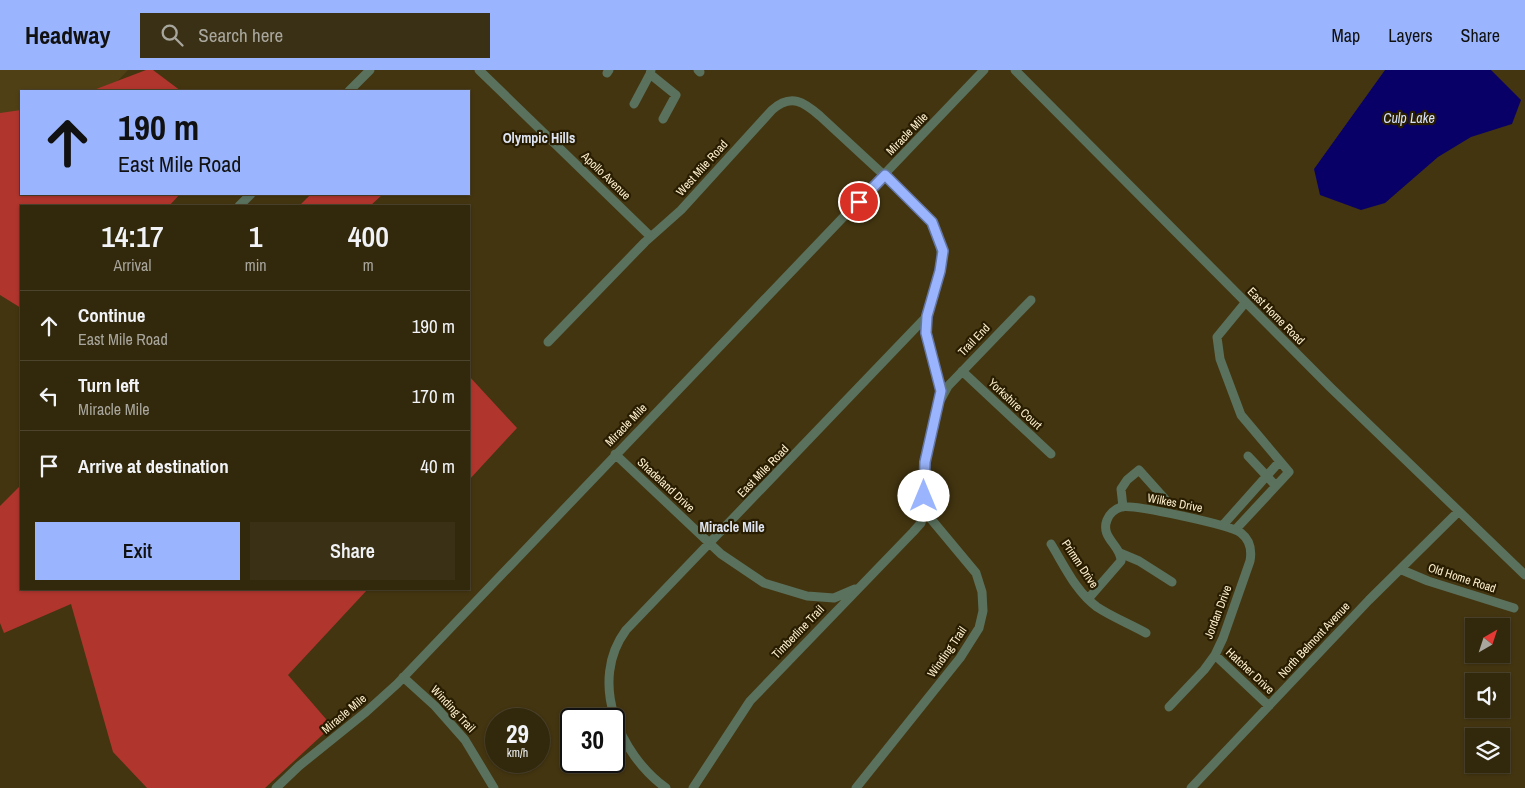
<!DOCTYPE html>
<html lang="en">
<head>
<meta charset="utf-8">
<style>
	body { margin:0; font-family:"Archivo Narrow",sans-serif; background:#3a3015; color:#f1f3f6; height:100vh; display:flex; flex-direction:column; font-size:19px; white-space:nowrap }
	* { box-sizing:border-box; margin:0 }
	p { font-size:16px; color:#a8a69d }
	.icon { flex:none; width:28px; height:28px; fill:none; stroke:currentColor; stroke-width:2; stroke-linecap:round; stroke-linejoin:round }
	.map { position:relative; flex:1; overflow:hidden }
	.details { position:absolute; left:20px; top:135px; width:450px; height:385px; display:flex; flex-direction:column; background:#32280c; border-radius:0px; box-shadow:0 1px 4px #0004,0 0 0 1px #4d442d }
	.details>* { flex:none }
	.guide { position:absolute; left:20px; top:20px; width:450px; height:105px; border-radius:0px; box-shadow:0 1px 4px #0004,0 0 0 1px #4d442d; background:#9ab5fd; color:#111; overflow:hidden }
	.needle { width:32px; rotate:39deg }
	.buttons { position:absolute; left:1465px; top:548px; display:grid; gap:10px }
	.buttons a { display:grid; place-items:center; width:45px; height:45px; border-radius:0px; background:#32280c; box-shadow:0 1px 4px #0004,0 0 0 1px #4d442d; font-size:25px }
	.speed { position:absolute; left:485px; top:638px; display:flex; gap:10px; font-size:25px; font-weight:700; text-align:center }
	.speed>* { display:grid; place-content:center; width:65px; height:65px; border-radius:50%; background:#32280c; box-shadow:0 1px 4px #0004,0 0 0 1px #4d442d; line-height:1 }
	.speed small { font-size:12px; font-weight:400 }
	.speed .limit { border:2px solid #111; border-radius:8px; background:#fff; color:#111 }
	.pin { position:absolute; display:grid; place-items:center; width:42px; height:42px; color:#fff; margin:-21px; border:2px solid #fff; border-radius:50%; box-shadow:0 1px 5px #0007 }
	.me { position:absolute; width:55px; margin:-28px; rotate:0deg; stroke-linejoin:round; filter:drop-shadow(0 0 4px #0008) }
	.turn { display:flex; align-items:center; gap:18px; height:105px; padding:0 15px; font-size:22px }
	.turn .icon { width:65px; height:65px; stroke-width:2.5 }
	.turn b { display:block; font-size:35px; line-height:42px }
	.eta { display:flex; justify-content:space-evenly; align-items:center; height:85px; text-align:center }
	.eta b { font-size:30px; font-weight:600; line-height:35px }
	.action { display:flex; gap:10px; margin-top:auto; padding:10px 15px }
	.action a { flex:1; height:58px; border-radius:0px; background:#9ab5fd; color:#111; font-size:20px; font-weight:600; line-height:58px; text-align:center }
	.action a+a { background:#3a3015; color:#f1f3f6 }
	ul { padding:0; list-style:none }
	li { display:flex; align-items:center; gap:15px; height:70px; padding:0 15px; border-top:1px solid #4d442d }
	li div { flex:1 }
	li b { display:block; font-size:19px }
	li em { font-style:normal }
	header { display:flex; align-items:center; gap:30px; box-sizing:border-box; height:70px; padding:0 25px; background:#9ab5fd; color:#111 }
	header strong { font-size:24px }
	nav { display:flex; gap:28px; margin-inline-start:auto; font-size:18px }
	.search { width:350px; height:45px; background:#3a3015; display:flex; align-items:center; gap:12px; box-sizing:border-box; padding:0 18px; border-radius:0px; color:#a8a69d; font-size:19px }
	.map>svg:first-child { display:block }
	.built { fill:#504016 }
	.forest { fill:#af352d }
	.water { fill:#090067 }
	.lines { fill:none; stroke-linecap:round; stroke-linejoin:round }
	.minor { stroke:#5a715d; stroke-width:9 }
	.route-casing { stroke:#6476a4; stroke-width:12 }
	.route { stroke:#9ab5fd; stroke-width:9 }
	.labels { text-anchor:middle; dominant-baseline:central; stroke-width:4.5; stroke-linejoin:round; paint-order:stroke }
	.street-label { font-size:12px; fill:#fdefcd; stroke:#281d01 }
	.water-label { font-size:14px; font-style:italic; fill:#d7e1fc; stroke:#281d01 }
	.neighbourhood-label { font-size:14px; font-weight:bold; fill:#dee4f2; stroke:#281d01 }
</style>
</head>
<body>
<header>
<strong>Headway</strong>
<div class="search"><svg class="icon" aria-label="search" viewBox="0 0 24 24"><circle cx="10" cy="10" r="6"/><path d="M15 15l6 6"/></svg>Search here</div>
<nav><a>Map</a><a>Layers</a><a>Share</a></nav>
</header>
<div class="map">
<svg width="1525" height="718" viewBox="0 0 1525 718">
	<rect width="100%" height="100%" fill="#433510"/>
	<path class="built" d="M0,0H128L108,21H21V114L0,137Z"/>
	<path class="forest" d="M146,0H153L181,21H91Z
		M21,40V124H180L169,136H21V238L0,225V43Z
		M311,124H383L370,136H299Z
		M469,306L517,358L469,410Z
		M21,415V519H368L288,605L332,656L265,718H147L113,682L71,534L4,563L0,553V436Z"/>
	<path class="water" d="M1385,0H1491L1521,30L1512,54L1471,67L1438,87L1385,133L1361,140L1320,125L1314,99Z"/>
	<g class="lines">
		<path class="minor" d="M479,0L650,166
			M651,0L650,4L676,25L663,49
			M698,0L700,2
			M1015,0L1330,317L1525,505
			M607,3L609,0
			M349,21L370,0
			M634,34L650,4
			M239,136L251,124
			M548,272L645,172L681,140L772,40C791,23 804,32 820,46L925,143C954,180 938,206 927,246L626,560C588,611 619,684 666,718
			M962,301L1051,384
			M941,329L948,316L1031,230
			M615,384L721,484L764,513L807,526L834,528L855,519
			M1248,386L1276,416
			M1123,437L1121,419L1127,410L1139,400L1165,429
			M1223,455L1280,391
			M1236,459L1289,402L1241,345L1220,289L1217,267L1245,233
			M1051,474C1064,495 1076,522 1097,537C1112,547 1130,554 1146,563
			M1120,483L1139,491L1172,512
			M1402,500L1428,511L1514,538
			M1088,529L1121,491C1121,475 1100,468 1107,450C1109,444 1115,439 1121,437C1133,434 1231,455 1241,463C1250,470 1252,480 1250,491L1223,568L1215,585L1204,600L1169,637
			M1215,585L1269,636
			M403,607L435,636L465,670L494,718
			M276,718L299,696L366,642L397,614L984,0
			M693,718L750,631L913,462L921,453L925,437
			M856,718L960,588L979,558L983,541L982,522L976,503L931,449L925,430V392L941,321L927,263V246
			M1191,718L1369,530L1458,442"/>
	</g>
	<g class="lines">
		<g class="route-casing">
			<path id="route" d="M859,132L885,105L932,152L943,181L940,201L927,246L926,263L941,321L925,392L924,426"/>
		</g>
		<use href="#route" class="route"/>
	</g>
	<g class="labels">
		<g class="street-label">
			<text transform="translate(907 64) rotate(-46)">Miracle Mile</text>
			<text transform="translate(702 98) rotate(-48)">West Mile Road</text>
			<text transform="translate(606 106) rotate(44)">Apollo Avenue</text>
			<text transform="translate(1276 246) rotate(45)">East Home Road</text>
			<text transform="translate(974 270) rotate(-46)">Trail End</text>
			<text transform="translate(1015 334) rotate(43)">Yorkshire Court</text>
			<text transform="translate(626 355) rotate(-46)">Miracle Mile</text>
			<text transform="translate(763 401) rotate(-46)">East Mile Road</text>
			<text transform="translate(666 415) rotate(43)">Shadeland Drive</text>
			<text transform="translate(1175 433) rotate(11)">Wilkes Drive</text>
			<text transform="translate(1080 494) rotate(56)">Primm Drive</text>
			<text transform="translate(1462 508) rotate(18)">Old Home Road</text>
			<text transform="translate(1218 542) rotate(-69)">Jordan Drive</text>
			<text transform="translate(798 562) rotate(-46)">Timberline Trail</text>
			<text transform="translate(1314 570) rotate(-47)">North Belmont Avenue</text>
			<text transform="translate(947 582) rotate(-55)">Winding Trail</text>
			<text transform="translate(1250 601) rotate(43)">Hatcher Drive</text>
			<text transform="translate(453 639) rotate(47)">Winding Trail</text>
			<text transform="translate(344 644) rotate(-40)">Miracle Mile</text>
		</g>
		<g class="water-label">
			<text x="1409" y="48">Culp Lake</text>
		</g>
		<g class="neighbourhood-label">
			<text x="539" y="68">Olympic Hills</text>
			<text x="732" y="457">Miracle Mile</text>
		</g>
	</g>
</svg>
<div class="buttons">
<a><svg class="needle" viewBox="-14 -14 28 28"><path d="M0-13l5 13h-10z" fill="#e53935"/><path d="M0 13l5-13h-10z" fill="#a8a69d"/></svg></a>
<a><svg class="icon" aria-label="sound" viewBox="0 0 24 24"><path d="M4 9h4l5-4v14l-5-4H4zM17 9q2 3 0 6"/></svg></a>
<a><svg class="icon" aria-label="layers" viewBox="0 0 24 24"><path d="M12 4l9 5-9 5-9-5zM3 14l9 5 9-5"/></svg></a>
</div>
<div class="speed"><div>29<small>km/h</small></div><div class="limit">30</div></div>
<div class="pin" style="left:859px;top:132px;background:#d93025"><svg class="icon" aria-label="arrive" viewBox="0 0 24 24"><path d="M6 21V4h12l-3 4 3 4H6"/></svg></div>
<svg class="me" style="left:924px;top:426px" viewBox="-20 -20 40 40"><circle r="19" fill="#fff"/><path d="M0-13L10 11 0 6-10 11z" fill="#9ab5fd"/></svg>
<div class="guide">
<div class="turn"><svg class="icon" aria-label="ahead" viewBox="0 0 24 24"><path d="M12 20V5M6 11l6-6 6 6"/></svg><div><b>190 m</b>East Mile Road</div></div>
</div>
<section class="details">
<div class="eta">
<div><b>14:17</b><p>Arrival</p></div>
<div><b>1</b><p>min</p></div>
<div><b>400</b><p>m</p></div>
</div>
<ul>
<li><svg class="icon" aria-label="ahead" viewBox="0 0 24 24"><path d="M12 20V5M6 11l6-6 6 6"/></svg><div><b>Continue</b><p>East Mile Road</p></div><em>190 m</em></li>
<li><svg class="icon" aria-label="left" viewBox="0 0 24 24"><path d="M17 20v-9H6M10 6l-5 5 5 5"/></svg><div><b>Turn left</b><p>Miracle Mile</p></div><em>170 m</em></li>
<li><svg class="icon" aria-label="arrive" viewBox="0 0 24 24"><path d="M6 21V4h12l-3 4 3 4H6"/></svg><div><b>Arrive at destination</b></div><em>40 m</em></li>
</ul>
<div class="action"><a>Exit</a><a>Share</a></div>
</section>
</div>
</body>
</html>
